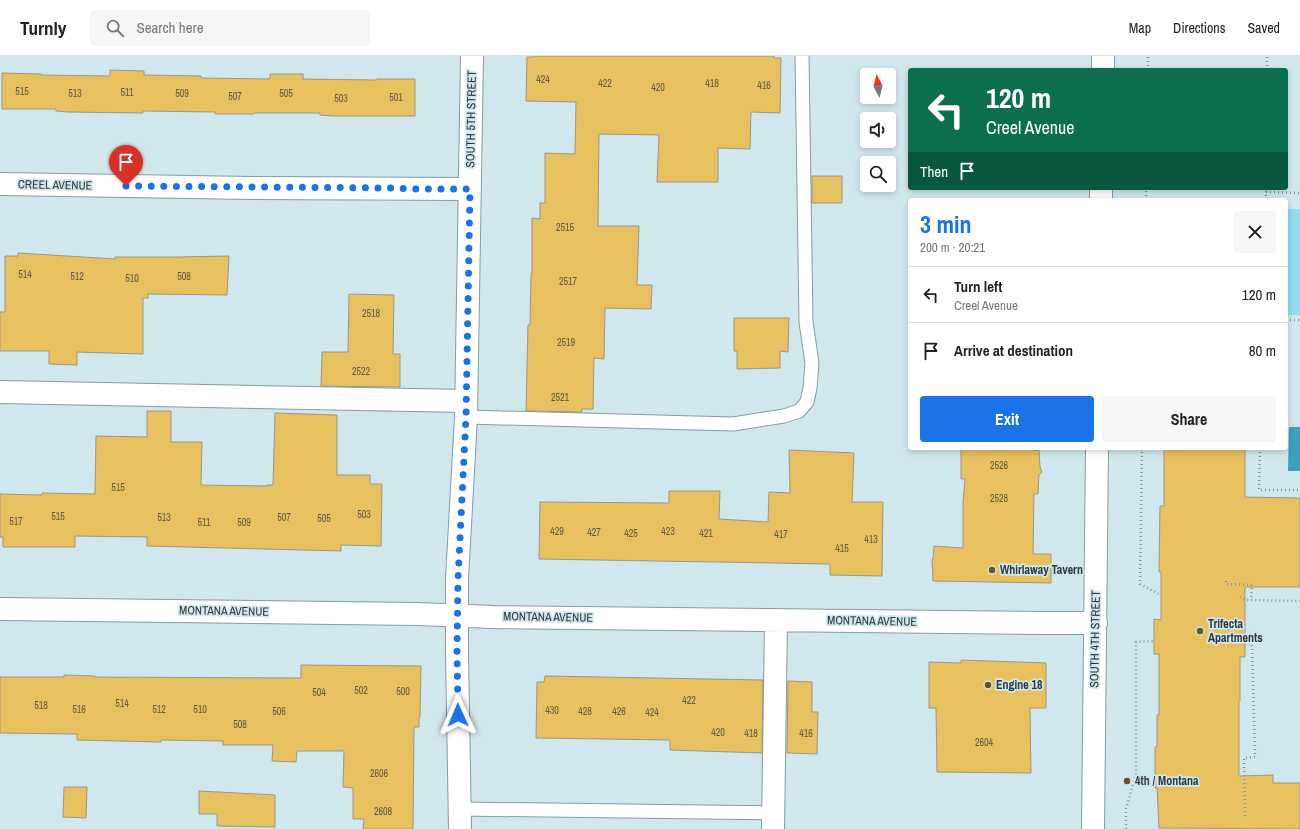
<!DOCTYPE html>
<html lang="en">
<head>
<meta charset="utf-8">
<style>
	body { margin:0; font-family:"Archivo Narrow",sans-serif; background:#f6f6f6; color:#222; height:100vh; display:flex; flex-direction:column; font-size:15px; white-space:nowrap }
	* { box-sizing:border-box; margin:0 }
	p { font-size:13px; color:#767676 }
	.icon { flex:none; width:22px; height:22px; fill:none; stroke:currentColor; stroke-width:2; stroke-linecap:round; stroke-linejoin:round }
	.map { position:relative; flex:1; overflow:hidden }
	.side { position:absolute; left:908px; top:142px; width:380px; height:252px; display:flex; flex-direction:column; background:#fff; border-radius:4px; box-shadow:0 2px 6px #0003 }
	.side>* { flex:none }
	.hud { position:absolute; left:908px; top:12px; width:380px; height:122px; border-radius:4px; box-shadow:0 2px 6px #0003; background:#0b6e4f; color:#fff; overflow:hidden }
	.needle { width:26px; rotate:353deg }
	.tools { position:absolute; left:860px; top:12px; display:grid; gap:8px }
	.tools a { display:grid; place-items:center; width:36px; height:36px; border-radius:4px; background:#fff; box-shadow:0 2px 6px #0003; font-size:20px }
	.pin { position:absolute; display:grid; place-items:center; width:34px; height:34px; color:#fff; margin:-41px -17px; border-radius:50% 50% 50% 0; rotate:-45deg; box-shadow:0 0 4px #0007 }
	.pin .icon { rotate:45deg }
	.me { position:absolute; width:44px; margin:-22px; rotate:359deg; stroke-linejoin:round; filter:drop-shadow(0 0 3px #0008) }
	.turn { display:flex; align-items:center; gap:14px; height:84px; padding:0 12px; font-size:18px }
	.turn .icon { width:52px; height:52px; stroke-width:2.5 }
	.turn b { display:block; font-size:28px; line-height:34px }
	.then { display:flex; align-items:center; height:38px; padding:0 12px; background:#0003; gap:8px; font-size:15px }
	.round { display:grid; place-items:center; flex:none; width:42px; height:42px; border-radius:4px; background:#f6f6f6 }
	.headline { display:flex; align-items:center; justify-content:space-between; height:68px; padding:0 12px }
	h1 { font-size:24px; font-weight:700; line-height:30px; color:#1a73e8 }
	.action { display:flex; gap:8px; margin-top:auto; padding:8px 12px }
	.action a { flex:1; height:46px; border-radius:4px; background:#1a73e8; color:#fff; font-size:16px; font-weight:700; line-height:46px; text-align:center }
	.action a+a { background:#f6f6f6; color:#222 }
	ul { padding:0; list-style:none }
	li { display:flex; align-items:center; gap:12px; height:56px; padding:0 12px; border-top:1px solid #e0e0e0 }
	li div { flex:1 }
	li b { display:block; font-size:15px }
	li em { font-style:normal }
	header { display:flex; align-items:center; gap:24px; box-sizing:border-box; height:56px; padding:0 20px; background:#fff; border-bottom:1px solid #e0e0e0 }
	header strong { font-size:19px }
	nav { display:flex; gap:22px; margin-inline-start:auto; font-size:14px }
	.search { width:280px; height:36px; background:#f6f6f6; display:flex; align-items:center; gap:10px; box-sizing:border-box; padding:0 14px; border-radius:4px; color:#767676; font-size:15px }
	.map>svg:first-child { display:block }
	.green { fill:#92dcf1 }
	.water { fill:#3ca1bb }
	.building { fill:#e7c05f; stroke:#9c9584 }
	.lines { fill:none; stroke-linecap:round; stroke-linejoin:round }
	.service-casing { stroke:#869ba1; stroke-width:15 }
	.minor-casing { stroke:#869ba1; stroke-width:24 }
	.secondary-casing { stroke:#869ba1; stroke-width:24 }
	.path { stroke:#859599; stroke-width:2.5; stroke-dasharray:1 3; stroke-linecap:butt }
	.service { stroke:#fff; stroke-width:13 }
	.minor { stroke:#fff; stroke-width:22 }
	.secondary { stroke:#fff; stroke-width:22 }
	.route { stroke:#1a73e8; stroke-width:7; stroke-dasharray:0 12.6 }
	.poi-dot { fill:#675322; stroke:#d1e7ee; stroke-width:1.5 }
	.labels { text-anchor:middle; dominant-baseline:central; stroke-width:3.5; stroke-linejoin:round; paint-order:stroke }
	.number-label { font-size:10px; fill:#5d5a43 }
	.street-label { font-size:12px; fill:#2f383a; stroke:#d1e7ee }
	.poi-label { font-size:12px; font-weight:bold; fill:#2f383a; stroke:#d1e7ee; text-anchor:start }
</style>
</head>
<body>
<header>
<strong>Turnly</strong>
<div class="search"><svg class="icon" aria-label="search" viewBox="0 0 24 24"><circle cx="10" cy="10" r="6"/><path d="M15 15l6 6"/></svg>Search here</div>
<nav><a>Map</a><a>Directions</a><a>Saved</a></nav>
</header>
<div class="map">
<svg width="1300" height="773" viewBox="0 0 1300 773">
	<rect width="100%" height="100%" fill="#d1e7ee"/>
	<path class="green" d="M1286,153H1300V259H1286Z"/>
	<path class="water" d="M1289,371H1300V415H1288Z"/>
	<path class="building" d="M534,0H774V2H781L780,57L751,56L750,93L718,92V126H657L659,79L599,78L598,170H639L637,229H652L651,253L605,252L604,303L594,302L593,353H582V356L526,355L528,269H530L531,217H532V162L540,163V147H545V97L575,98L576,46L526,45L527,1H534Z
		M110,14L144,15V19L201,20V22L270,23V18H303V23L377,24V23H415V60H333L320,59V57H254V58H215V56L143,55V57L68,56L56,55V53H2V17L41,18V19L110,20Z
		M812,120H842V147H812Z
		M18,197L115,203V201H178L229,200L227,239L148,238V242H143V298L77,296V309L49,308V295H0V256H5V200H18Z
		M349,238L394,239L393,298H400V331L321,330L322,296H348Z
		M734,262H789L788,296L780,295V312L737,313V295H734Z
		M147,355H171V386H202L201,429L266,430V429H273L275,357L337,359V419H370V428H382L381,490L341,489V495L147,490V481L75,480V491H3V481H0V438L42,439V437L95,438L96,380L147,381Z
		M972,392H1027L1039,395L1040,411L1042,416L1039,419L1038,438H1034L1033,498H1051V527L933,525L932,503H933L934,490L963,492V446L965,423H961V393Z
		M1164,392H1245V441L1300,442V531H1245V601H1240V645H1239V720L1273,719V727H1300V773L1159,772L1157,732H1155V691H1157V659H1159V598H1154V563L1161,564V516H1159L1160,450H1164Z
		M789,394L854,397L852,446H883L882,520L830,519V508L539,503L540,446L669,447V435H720L719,463L768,466L769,436L790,437Z
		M961,604L1046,607V652H1030L1031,717L937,716L936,652H929V606L961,607Z
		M301,609L421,610L420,661L419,662V671H414L413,773H363L364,763H353V732L343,731L344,695H297L296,706L272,705L273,689H223V685L161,684V686L77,684V678L0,677V621H64V619L95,620V621L301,622Z
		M545,620L763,624L762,697L670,694V684L536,682L537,626H544Z
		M788,625L812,626V656H818L817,698L787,697Z
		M64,731H87L86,762L63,761Z
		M199,735L275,739V771L217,770V758H199Z"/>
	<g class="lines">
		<g class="service-casing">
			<path id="service" d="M466,361L733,368L784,360L799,355L807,346L810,332L812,307L806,266L802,0
				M460,753L774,757"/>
		</g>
		<g class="minor-casing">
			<path id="minor" d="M0,128L252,132L470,133
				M0,336L466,345
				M0,553L418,558L493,561L1044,567H1096
				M460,773L457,597V523L466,361L472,0
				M773,773L776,564"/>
		</g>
		<g class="secondary-casing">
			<path id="secondary" d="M1103,14V0
				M1101,144V132
				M1093,773L1097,392"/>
		</g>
		<path class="path" d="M1148,14V0
			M1267,14V0
			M1266,136L1300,137
			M1146,144V132
			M1266,144V132
			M1286,264H1300
			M1142,392L1140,528L1161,539
			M1260,392L1259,434H1300
			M1226,525V528L1252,529L1251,544
			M1240,541L1246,544L1300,545
			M1245,760L1244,702L1255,701L1252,588L1245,587
			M1126,773V753L1136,718V586L1154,585"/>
		<use href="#service" class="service"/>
		<use href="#minor" class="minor"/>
		<use href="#secondary" class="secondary"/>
	</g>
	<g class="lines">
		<path class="route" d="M126,130L394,132L418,133H470L466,361L458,523L457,597L458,659"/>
	</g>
	<g class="poi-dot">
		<circle cx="992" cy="514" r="4"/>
		<circle cx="1200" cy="575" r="4"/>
		<circle cx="988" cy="629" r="4"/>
		<circle cx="1127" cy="725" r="4"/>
	</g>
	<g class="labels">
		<g class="number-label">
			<text x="543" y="23">424</text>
			<text x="605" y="27">422</text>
			<text x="712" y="27">418</text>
			<text x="764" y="29">416</text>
			<text x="658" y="31">420</text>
			<text x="22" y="35">515</text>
			<text x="127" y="36">511</text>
			<text x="75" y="37">513</text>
			<text x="182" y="37">509</text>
			<text x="286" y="37">505</text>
			<text x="235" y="40">507</text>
			<text x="396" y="41">501</text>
			<text x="341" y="42">503</text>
			<text x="565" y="171">2515</text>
			<text x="25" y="218">514</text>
			<text x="77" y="220">512</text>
			<text x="184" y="220">508</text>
			<text x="132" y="222">510</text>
			<text x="568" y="225">2517</text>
			<text x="371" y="257">2518</text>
			<text x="566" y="286">2519</text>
			<text x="361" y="315">2522</text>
			<text x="560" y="341">2521</text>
			<text x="999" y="409">2526</text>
			<text x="118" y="431">515</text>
			<text x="999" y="442">2528</text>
			<text x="364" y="458">503</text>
			<text x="58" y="460">515</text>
			<text x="164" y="461">513</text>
			<text x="284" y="461">507</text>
			<text x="324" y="462">505</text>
			<text x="16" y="465">517</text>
			<text x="204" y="466">511</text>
			<text x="244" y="466">509</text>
			<text x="557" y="475">429</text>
			<text x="668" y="475">423</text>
			<text x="594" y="476">427</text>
			<text x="631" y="477">425</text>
			<text x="706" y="477">421</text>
			<text x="781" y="478">417</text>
			<text x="871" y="483">413</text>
			<text x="842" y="492">415</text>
			<text x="361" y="634">502</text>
			<text x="403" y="635">500</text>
			<text x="319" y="636">504</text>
			<text x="689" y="644">422</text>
			<text x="122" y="647">514</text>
			<text x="41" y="649">518</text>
			<text x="79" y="653">516</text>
			<text x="159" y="653">512</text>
			<text x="200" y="653">510</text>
			<text x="552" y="654">430</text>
			<text x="279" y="655">506</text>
			<text x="585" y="655">428</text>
			<text x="619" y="655">426</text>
			<text x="652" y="656">424</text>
			<text x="240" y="668">508</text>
			<text x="718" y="676">420</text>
			<text x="751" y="677">418</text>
			<text x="806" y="677">416</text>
			<text x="984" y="686">2604</text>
			<text x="379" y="717">2606</text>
			<text x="383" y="755">2608</text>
		</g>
		<g class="street-label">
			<text transform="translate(471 63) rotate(-89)">SOUTH 5TH STREET</text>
			<text transform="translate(55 129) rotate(1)">CREEL AVENUE</text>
			<text transform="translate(224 555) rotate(1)">MONTANA AVENUE</text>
			<text transform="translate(548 561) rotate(1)">MONTANA AVENUE</text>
			<text transform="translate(872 565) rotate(1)">MONTANA AVENUE</text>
			<text transform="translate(1095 583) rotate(-89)">SOUTH 4TH STREET</text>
		</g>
		<g class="poi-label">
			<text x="1000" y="514">Whirlaway Tavern</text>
			<text x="1208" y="568">Trifecta<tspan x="1208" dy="14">Apartments</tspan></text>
			<text x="996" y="629">Engine 18</text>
			<text x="1135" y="725">4th / Montana</text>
		</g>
	</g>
</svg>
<div class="tools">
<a><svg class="needle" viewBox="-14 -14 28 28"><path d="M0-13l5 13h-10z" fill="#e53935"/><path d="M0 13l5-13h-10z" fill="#767676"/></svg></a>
<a><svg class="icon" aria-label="sound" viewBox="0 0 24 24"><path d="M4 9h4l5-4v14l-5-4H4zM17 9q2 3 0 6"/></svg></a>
<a><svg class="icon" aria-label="search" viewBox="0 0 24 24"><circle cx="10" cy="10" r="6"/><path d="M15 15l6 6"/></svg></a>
</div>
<div class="pin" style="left:126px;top:130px;background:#d93025"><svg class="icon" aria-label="arrive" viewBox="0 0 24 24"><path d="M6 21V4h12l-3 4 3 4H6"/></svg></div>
<svg class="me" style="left:458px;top:659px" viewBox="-20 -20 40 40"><path d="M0-17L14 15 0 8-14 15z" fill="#1a73e8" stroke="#fff" stroke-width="4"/></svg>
<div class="hud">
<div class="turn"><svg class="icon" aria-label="left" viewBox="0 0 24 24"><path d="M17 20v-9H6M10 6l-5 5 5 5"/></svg><div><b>120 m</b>Creel Avenue</div></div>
<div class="then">Then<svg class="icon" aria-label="arrive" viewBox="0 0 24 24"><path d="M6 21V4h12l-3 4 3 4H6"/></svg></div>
</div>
<section class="side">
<div class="headline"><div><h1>3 min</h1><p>200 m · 20:21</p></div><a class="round"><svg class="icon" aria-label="close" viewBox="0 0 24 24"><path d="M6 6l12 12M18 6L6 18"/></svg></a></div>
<ul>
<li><svg class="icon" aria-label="left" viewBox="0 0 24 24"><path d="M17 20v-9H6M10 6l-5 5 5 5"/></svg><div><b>Turn left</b><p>Creel Avenue</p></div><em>120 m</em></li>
<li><svg class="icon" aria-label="arrive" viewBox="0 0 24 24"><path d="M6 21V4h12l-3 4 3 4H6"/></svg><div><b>Arrive at destination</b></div><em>80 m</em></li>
</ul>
<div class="action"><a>Exit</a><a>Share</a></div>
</section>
</div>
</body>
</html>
